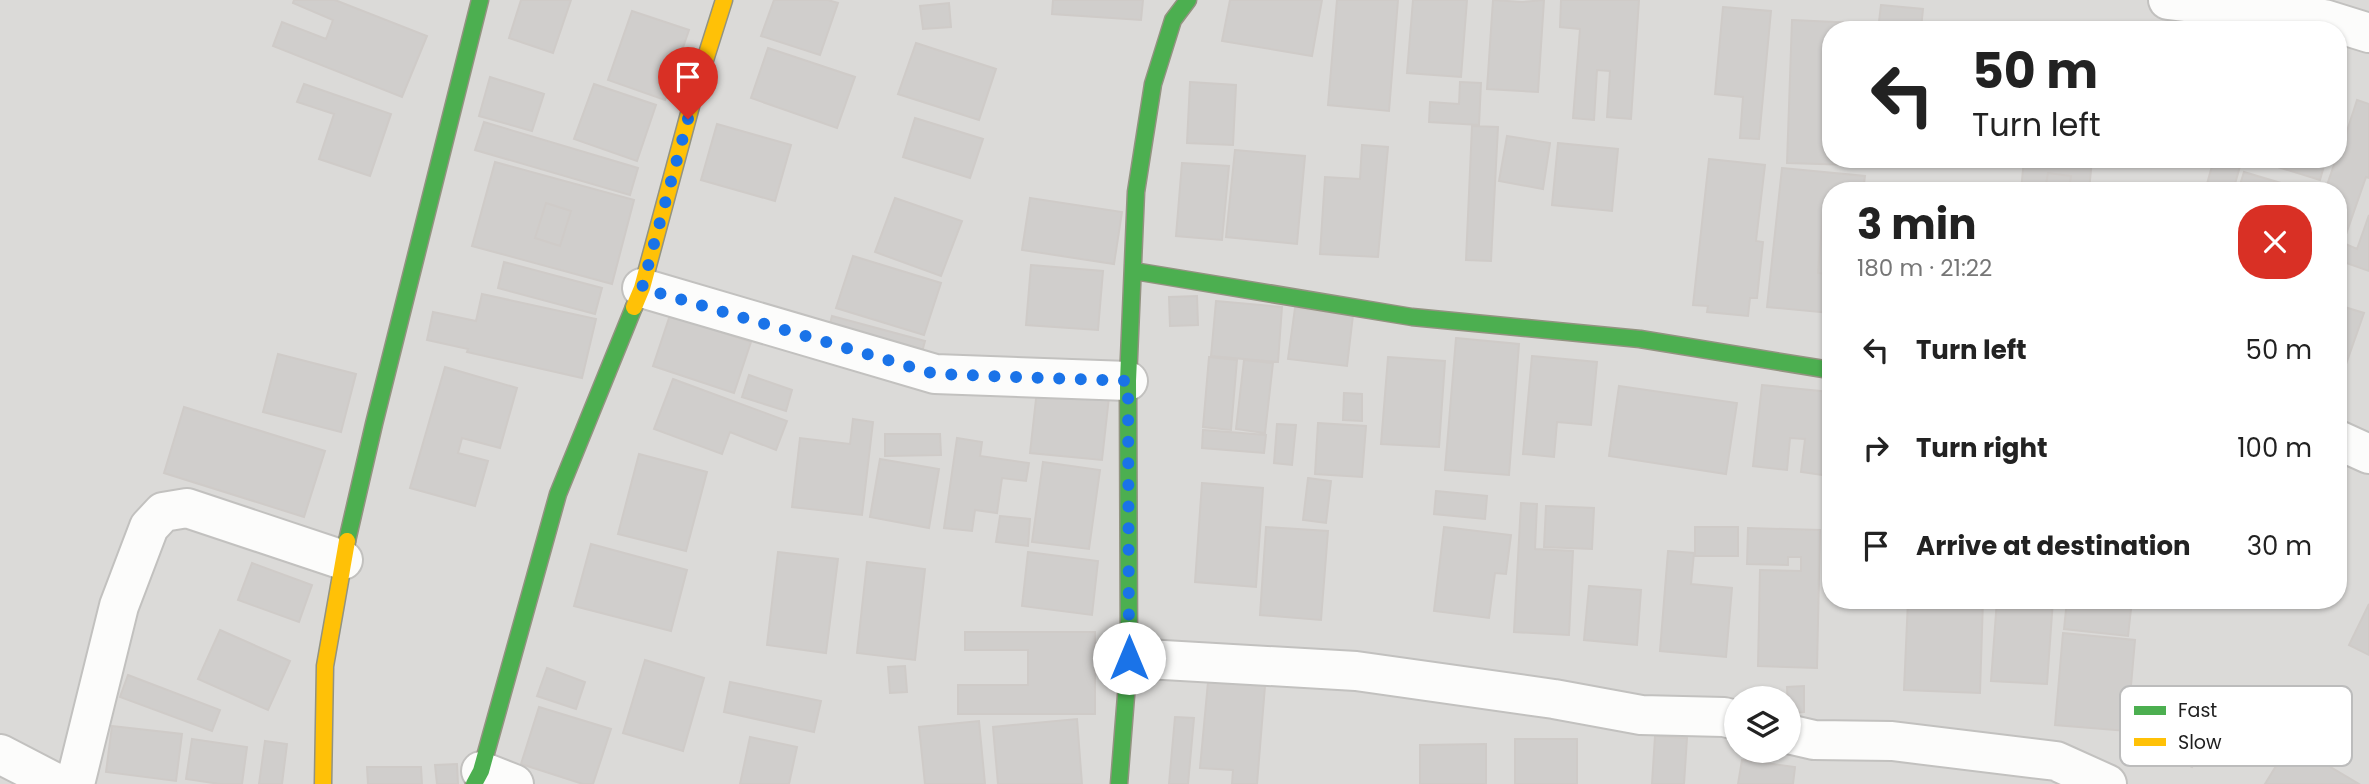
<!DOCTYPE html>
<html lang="en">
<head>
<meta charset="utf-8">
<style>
	body { margin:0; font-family:Poppins,sans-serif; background:#f2f2f2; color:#222; height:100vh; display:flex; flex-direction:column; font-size:26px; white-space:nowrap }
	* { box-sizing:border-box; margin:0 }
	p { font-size:23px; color:#767676 }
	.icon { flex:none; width:38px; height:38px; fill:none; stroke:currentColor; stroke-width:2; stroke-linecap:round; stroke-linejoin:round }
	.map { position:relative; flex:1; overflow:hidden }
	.drawer { position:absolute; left:1822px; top:182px; width:525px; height:427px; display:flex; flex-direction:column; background:#fff; border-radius:28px; box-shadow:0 2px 5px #0004 }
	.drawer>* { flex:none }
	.guide { position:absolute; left:1822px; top:21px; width:525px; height:147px; border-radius:28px; box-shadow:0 2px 5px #0004; background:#fff; color:#222; overflow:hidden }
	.buttons { position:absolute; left:1724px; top:686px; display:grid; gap:14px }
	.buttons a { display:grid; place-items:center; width:77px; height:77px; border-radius:50%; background:#fff; box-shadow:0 2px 5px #0004; font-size:35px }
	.pin { position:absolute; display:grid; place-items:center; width:60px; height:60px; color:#fff; margin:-72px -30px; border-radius:50% 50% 50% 0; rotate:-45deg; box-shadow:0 0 7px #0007 }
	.pin .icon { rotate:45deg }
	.me { position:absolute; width:77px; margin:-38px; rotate:0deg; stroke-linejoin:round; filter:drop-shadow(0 0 5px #0008) }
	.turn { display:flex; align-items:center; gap:24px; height:147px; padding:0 35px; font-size:32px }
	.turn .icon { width:91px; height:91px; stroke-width:2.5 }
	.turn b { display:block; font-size:49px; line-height:60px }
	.round { display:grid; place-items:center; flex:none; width:74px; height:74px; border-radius:28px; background:#f2f2f2 }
	.head { display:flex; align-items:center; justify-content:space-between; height:119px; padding:0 35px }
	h1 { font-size:42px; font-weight:700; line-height:52px }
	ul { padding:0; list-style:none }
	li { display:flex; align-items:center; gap:21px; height:98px; padding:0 35px }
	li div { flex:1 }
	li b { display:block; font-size:26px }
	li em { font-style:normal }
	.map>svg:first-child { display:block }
	.residential { fill:#dbdad8; fill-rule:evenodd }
	.building { fill:#d0cecc; stroke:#cfcbc8; stroke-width:2; fill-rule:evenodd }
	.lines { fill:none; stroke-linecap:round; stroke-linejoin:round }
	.street-casing { stroke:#c2c1bf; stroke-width:42 }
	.fast-casing { stroke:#939381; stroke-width:19 }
	.slow-casing { stroke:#939381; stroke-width:19 }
	.street { stroke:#fcfcfb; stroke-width:38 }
	.fast { stroke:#4caf50; stroke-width:16 }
	.slow { stroke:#ffc107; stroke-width:16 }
	.route { stroke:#1a73e8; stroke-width:12; stroke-dasharray:0 21.6 }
	.key { fill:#fff; stroke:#bcbcbc; stroke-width:2 }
	.key-label { font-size:19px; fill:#1e1e1e }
</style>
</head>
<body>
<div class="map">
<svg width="2369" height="784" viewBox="0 0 2369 784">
	<rect width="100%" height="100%" fill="#eceae7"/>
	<path class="residential" d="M0,0H2369V784H0ZM1830,30H2338V159H1830ZM1830,191H2338V600H1830ZM1736,698H1788V751H1736Z"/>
	<path class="building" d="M294,0H335L427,36L402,97L273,46L282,22L326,39L333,20L293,3Z
		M521,0H571L553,53L509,38Z
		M774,0H828L838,3L820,55L761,36Z
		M1053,0H1143L1141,20L1052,14Z
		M1230,0H1322L1312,56L1222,41Z
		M1337,0H1398L1389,111L1328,105Z
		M1413,0H1467L1461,77L1407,73Z
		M1493,0L1522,2L1544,0L1538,92L1487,89Z
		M1561,0H1639L1631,119L1607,117L1610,71L1597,70L1594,120L1573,118L1580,29L1560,27Z
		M949,3L951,27L923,29L920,6Z
		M1881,5L1923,9L1921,29L1929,30H1878Z
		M1723,7L1771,11L1759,139L1740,138L1743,97L1715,94Z
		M632,11L689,30L665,100L608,80Z
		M1792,20L1856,23V30H1830V159H1851V165L1787,163Z
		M1985,23L2032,30H1984Z
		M916,43L996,69L979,120L898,94Z
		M768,48L855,77L837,128L751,98Z
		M490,77L544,94L532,131L479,116Z
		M1190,82L1236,85L1233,145L1187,143Z
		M1460,82L1481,83L1479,125L1429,122L1430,102L1459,104Z
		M304,84L391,114L370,176L319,159L334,114L297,102Z
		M594,84L656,105L637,161L574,139Z
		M2338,100L2344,101L2338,121Z
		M2357,100L2369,104V178L2366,177L2343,243L2357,249L2369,215V271L2338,260V191H2325L2336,159H2338Z
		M915,118L983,139L970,178L903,157Z
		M484,122L638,168L630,195L475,150Z
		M717,124L791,145L775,201L701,180Z
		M1472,126L1498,127L1491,261L1466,260Z
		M1507,136L1550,143L1543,189L1499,181Z
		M1558,143L1618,149L1612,211L1552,205Z
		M1362,145L1388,147L1378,257L1320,254L1325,177L1360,179Z
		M1235,150L1305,156L1297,244L1226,237Z
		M1709,159L1765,165L1756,241L1763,242L1757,298H1750L1748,316L1707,312L1708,306L1693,305Z
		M2024,159H2092L2089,191H2069L2071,176L2048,173L2045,191H2021Z
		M2214,159H2242L2233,191H2205Z
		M2252,159H2326L2320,180Z
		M495,162L634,200L612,284L472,246ZM546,203L571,211L560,246L535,238Z
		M1182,163L1229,166L1222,240L1176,236Z
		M1782,168L1865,176L1863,191H1830V204L1824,203L1818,273L1826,274L1830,235V313L1767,307Z
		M2244,172L2301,189V191H2238Z
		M2048,173L2071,176L2069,191H2045Z
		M895,198L962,221L941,276L875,252Z
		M1030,198L1122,212L1114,264L1022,250Z
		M546,203L571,211L560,246L535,238Z
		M1824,203L1830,204V235L1826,274L1818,273Z
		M853,256L941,283L924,335L836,308Z
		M504,262L602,288L595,314L498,288Z
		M1031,265L1103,271L1098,330L1026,325Z
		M482,294L596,319L582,378L467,352L468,349L427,340L433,312L476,321Z
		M1197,296L1198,325L1170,326L1169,297Z
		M1216,301L1282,307L1278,362L1211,356Z
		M2338,305L2364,313L2338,387Z
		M1295,308L1353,315L1347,366L1288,359Z
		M670,315L751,342L734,393L653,366Z
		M832,316L925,341L919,363L826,339Z
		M1456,338L1519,344L1509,475L1445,470Z
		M278,354L356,374L341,432L263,412Z
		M1532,356L1597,362L1591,425L1557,422L1554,457L1523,454Z
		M1209,357L1237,360L1231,430L1203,427Z
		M1388,357L1445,361L1439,447L1381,444Z
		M1244,360L1273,363L1265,433L1236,429Z
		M445,367L517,388L500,448L462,438L458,453L488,461L475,506L410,488Z
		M749,375L792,390L786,411L742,397Z
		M673,379L787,421L776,450L730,432L722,454L654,429Z
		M1762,385L1830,392V476L1801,472L1805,439L1790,438L1787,470L1753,466Z
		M1619,386L1737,403L1726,474L1609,456Z
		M1037,390L1109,397L1102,460L1030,453Z
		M1344,393L1362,394V421L1343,420Z
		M184,407L325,451L304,517L164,473Z
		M853,419L873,422L862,515L792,507L800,438L850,444Z
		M1318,423L1366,426L1362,477L1315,474Z
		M1277,424L1296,425L1292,465L1274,463Z
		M1203,430L1266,435L1264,453L1202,448Z
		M885,434H940L941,455L885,456Z
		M957,438L982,442L980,456L1029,463L1026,481L1002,478L997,513L975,510L972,531L944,528Z
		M639,454L707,472L686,551L618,534Z
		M880,459L939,469L929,528L870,517Z
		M1043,462L1100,470L1089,549L1032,542Z
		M1308,478L1331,481L1326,523L1303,520Z
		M1202,483L1263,488L1256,587L1195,582Z
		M1436,491L1487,496L1485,519L1434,514Z
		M1521,503L1537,504L1535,549L1573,551L1569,635L1514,632Z
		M1546,506L1594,508L1592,549L1544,547Z
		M1000,516L1030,519L1028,546L996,542Z
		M1266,527L1328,531L1321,620L1260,615Z
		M1444,527L1511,535L1506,574L1495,573L1489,618L1434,611Z
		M1695,527H1738V556H1695Z
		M1748,528L1820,530L1817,668L1758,666L1760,570L1801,571V557H1788V565L1747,564Z
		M591,544L687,570L671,631L574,606Z
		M1668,551L1694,553L1691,584L1732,588L1726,657L1660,651Z
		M778,552L838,559L826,653L767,645Z
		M1028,552L1098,561L1092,615L1022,606Z
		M867,562L925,569L915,660L857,653Z
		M252,563L312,585L299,622L238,600Z
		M1589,586L1641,590L1637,645L1584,640Z
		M1908,600H1983L1980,693L1904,690Z
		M1997,600H2053L2047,684L1991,681Z
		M2067,600H2132L2128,636L2064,629Z
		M2369,604V655L2349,645Z
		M220,630L290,661L268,710L198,679Z
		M965,632H1095V714H958V685H1028V650H965Z
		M2063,633L2135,640L2127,731L2055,725Z
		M645,660L704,678L683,751L623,733Z
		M905,666L907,692L890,693L888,667Z
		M547,668L585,682L576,709L537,696Z
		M128,675L220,710L212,731L120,697Z
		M730,682L821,701L814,732L724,712Z
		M1208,682L1265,686L1257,784H1232L1233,770L1200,768Z
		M1804,686V712L1788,713L1787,687Z
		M2167,691L2215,711L2192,767L2143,746Z
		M539,707L611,729L593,784H583L521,764Z
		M1175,717L1194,718L1188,784H1169Z
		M1077,719L1082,784H998L993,727Z
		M979,721L985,784H925L919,727Z
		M112,726L182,734L176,781L106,772Z
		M1655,736L1687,738L1684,784H1652Z
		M750,737L797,747L789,784H740Z
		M192,739L247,747L242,784H220L186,779Z
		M1515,739H1577V784H1515Z
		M265,741L287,744L282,784H259Z
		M2290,743L2359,784H2265Z
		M1486,744V784H1420V745Z
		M1742,760L1795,767L1793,784H1738Z
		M457,764L458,784H437L435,765Z
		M367,767H421L422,784H368Z"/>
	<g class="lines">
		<g class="street-casing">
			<path id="street" d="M2168,0L2324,19L2369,33
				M642,288L935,374L1128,381
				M2338,440L2369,454
				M1129,658L1356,671L1554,699L1641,715L1724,717L1736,720
				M1788,734L1814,740L1892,741L2056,761L2107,784
				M0,754L58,784
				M481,771L514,784
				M75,784L119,606L149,527L163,512L187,508L343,560"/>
		</g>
		<g class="fast-casing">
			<path id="fast" d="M1134,271L1412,317L1640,339L1830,370
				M347,541L374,424L480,0
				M474,784L481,771L558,494L634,307
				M1119,784L1129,658L1128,381L1136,192L1153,84L1173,20L1188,0"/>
		</g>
		<g class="slow-casing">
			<path id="slow" d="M634,307L642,288L694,95L724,0
				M323,784L325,666L347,541"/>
		</g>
		<use href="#street" class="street"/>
		<use href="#fast" class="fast"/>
		<use href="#slow" class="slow"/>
	</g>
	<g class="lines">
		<path class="route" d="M688,119L642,288L935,374L1128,381L1129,658"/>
	</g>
	<rect x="2120" y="686" width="232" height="80" rx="10" class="key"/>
	<rect x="2134" y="706" width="32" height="9" fill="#4caf50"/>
	<rect x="2134" y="738" width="32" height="8" fill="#ffc107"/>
	<g class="key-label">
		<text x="2178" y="717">Fast</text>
		<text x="2178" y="749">Slow</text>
	</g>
</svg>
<div class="buttons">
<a><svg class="icon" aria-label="layers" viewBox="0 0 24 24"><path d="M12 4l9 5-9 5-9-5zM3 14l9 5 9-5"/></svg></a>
</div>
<div class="pin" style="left:688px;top:119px;background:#d93025"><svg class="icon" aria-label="arrive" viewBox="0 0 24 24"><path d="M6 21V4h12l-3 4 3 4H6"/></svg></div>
<svg class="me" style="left:1129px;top:658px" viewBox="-20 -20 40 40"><circle r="19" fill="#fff"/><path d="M0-13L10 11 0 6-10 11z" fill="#1a73e8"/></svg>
<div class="guide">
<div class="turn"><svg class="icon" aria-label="left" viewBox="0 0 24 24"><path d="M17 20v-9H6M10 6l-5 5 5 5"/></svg><div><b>50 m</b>Turn left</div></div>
</div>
<section class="drawer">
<div class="head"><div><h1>3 min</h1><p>180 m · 21:22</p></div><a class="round" style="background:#d93025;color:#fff"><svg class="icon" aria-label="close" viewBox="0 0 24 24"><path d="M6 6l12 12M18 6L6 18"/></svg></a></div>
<ul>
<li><svg class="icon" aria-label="left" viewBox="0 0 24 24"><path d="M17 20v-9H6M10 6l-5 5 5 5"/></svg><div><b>Turn left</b></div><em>50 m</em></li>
<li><svg class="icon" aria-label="right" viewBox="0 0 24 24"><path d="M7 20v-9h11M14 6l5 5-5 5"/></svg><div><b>Turn right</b></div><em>100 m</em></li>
<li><svg class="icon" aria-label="arrive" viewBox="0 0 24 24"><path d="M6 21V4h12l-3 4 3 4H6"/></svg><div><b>Arrive at destination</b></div><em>30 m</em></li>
</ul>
</section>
</div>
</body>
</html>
